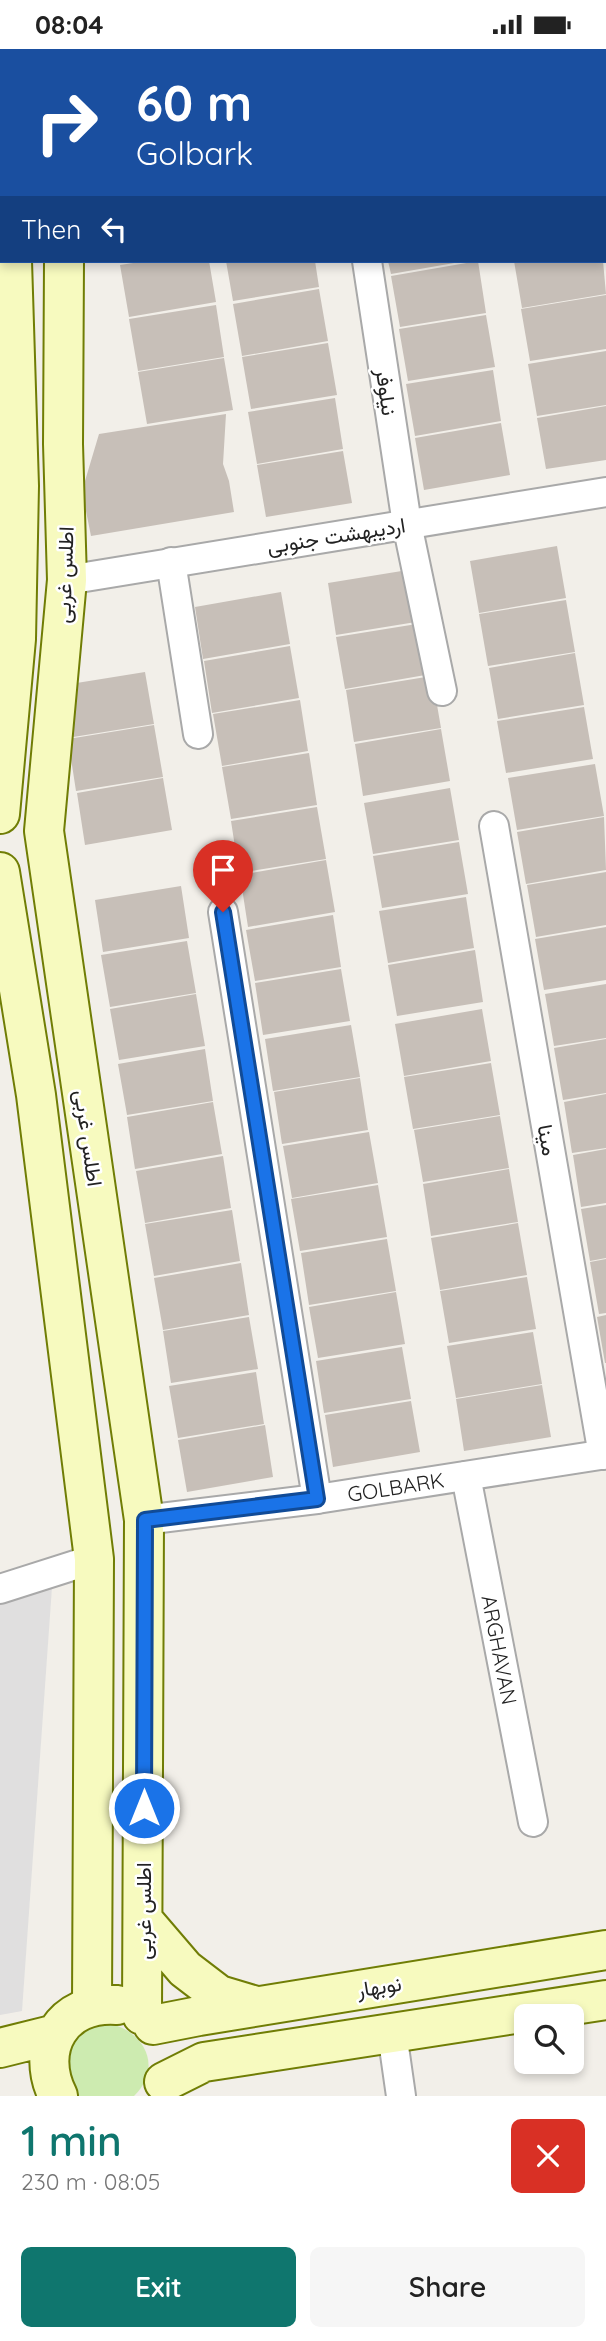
<!DOCTYPE html>
<html lang="en">
<head>
<meta charset="utf-8">
<style>
	body { margin:0; font-family:Quicksand,Vazirmatn,sans-serif; background:#f6f6f6; color:#222; height:100vh; display:flex; flex-direction:column; font-size:26px; white-space:nowrap }
	* { box-sizing:border-box; margin:0 }
	p { font-size:23px; color:#767676 }
	.icon { flex:none; width:38px; height:38px; fill:none; stroke:currentColor; stroke-width:2; stroke-linecap:round; stroke-linejoin:round }
	.map { position:relative; height:2047px; overflow:hidden }
	.sheet { display:flex; flex-direction:column; background:#fff; flex:1 }
	.sheet>* { flex:none }
	.top-card { position:absolute; left:0px; top:0px; width:607px; height:214px; box-shadow:0 4px 10px #0003; background:#1a4fa0; color:#fff; overflow:hidden }
	.buttons { position:absolute; left:514px; top:1955px; display:grid; gap:14px }
	.buttons a { display:grid; place-items:center; width:70px; height:70px; border-radius:10px; background:#fff; box-shadow:0 4px 10px #0003; font-size:35px }
	.pin { position:absolute; display:grid; place-items:center; width:60px; height:60px; color:#fff; margin:-72px -30px; border-radius:50% 50% 50% 0; rotate:-45deg; box-shadow:0 0 7px #0007 }
	.pin .icon { rotate:45deg }
	.me { position:absolute; width:77px; margin:-38px; rotate:0deg; stroke-linejoin:round; filter:drop-shadow(0 0 5px #0008) }
	.turn { display:flex; align-items:center; gap:24px; height:147px; padding:0 21px; font-size:32px }
	.turn .icon { width:91px; height:91px; stroke-width:2.5 }
	.turn b { display:block; font-size:49px; line-height:60px }
	.then { display:flex; align-items:center; height:66px; padding:0 21px; background:#0003; gap:14px; font-size:26px }
	.round { display:grid; place-items:center; flex:none; width:74px; height:74px; border-radius:10px; background:#f6f6f6 }
	.overview { display:flex; align-items:center; justify-content:space-between; height:119px; padding:0 21px }
	h1 { font-size:42px; font-weight:600; line-height:52px; color:#0f766e }
	.action { display:flex; gap:14px; margin-top:auto; padding:14px 21px }
	.action a { flex:1; height:80px; border-radius:10px; background:#0f766e; color:#fff; font-size:28px; font-weight:600; line-height:80px; text-align:center }
	.action a+a { background:#f6f6f6; color:#222 }
	.status { display:flex; justify-content:space-between; align-items:center; height:49px; padding:0 35px; background:#fff; direction:ltr }
	.status svg { height:19px; fill:currentColor }
	.map>svg:first-child { display:block }
	.residential { fill:#e0dfdf }
	.grass { fill:#cdebb0 }
	.building { fill:#c7bfb8 }
	.lines { fill:none; stroke-linecap:round; stroke-linejoin:round }
	.street-casing { stroke:#a9a9a9; stroke-width:32 }
	.secondary-casing { stroke:#707d05; stroke-width:42 }
	.street { stroke:#fff; stroke-width:28 }
	.secondary { stroke:#f7fabf; stroke-width:38 }
	.route-casing { stroke:#114b97; stroke-width:18 }
	.route { stroke:#1a73e8; stroke-width:12 }
	.labels { text-anchor:middle; dominant-baseline:central; stroke-width:5; stroke-linejoin:round; paint-order:stroke }
	.street-label { font-size:21px; fill:#222; stroke:#fff }
</style>
</head>
<body>
<div class="status"><b>08:04</b><svg viewBox="0 0 49 12"><path d="M0 12V9h3v3zM5 12V6h3v6zM10 12V3h3v9zM15 12V0h3v12zM26 1h20v11H26zM47 4h2v5h-2z"/></svg></div>
<div class="map">
<svg width="606" height="2047" viewBox="0 0 606 2047">
	<rect width="100%" height="100%" fill="#f2efe9"/>
	<path class="residential" d="M52,1538L22,1962L0,1966V1556Z"/>
	<path class="grass" d="M107,1974C144,1981 164,2018 134,2047H78L71,2039L67,2001L83,1981Z"/>
	<path class="building" d="M146,212H209L216,253L129,268L120,216Z
		M226,212H315L319,238L233,252Z
		M388,212H460V213L391,225Z
		M478,212L486,264L400,278L391,227Z
		M514,212H603L606,245L522,259Z
		M319,240L328,292L242,307L233,255Z
		M606,246V300L530,312L521,260Z
		M216,256L224,308L138,322L129,270Z
		M486,266L495,318L408,332L399,280Z
		M328,294L337,346L251,360L242,308Z
		M606,302V356L537,367L528,315Z
		M224,309L233,361L147,375L138,323Z
		M493,321L501,372L415,387L406,335Z
		M335,349L343,400L257,415L248,363Z
		M606,357V411L546,420L537,369Z
		M226,365L223,415L229,432L234,463L91,487L82,442L99,385Z
		M501,374L510,426L424,441L415,389Z
		M343,402L352,454L266,468L257,416Z
		M557,497L566,549L479,564L470,512Z
		M414,520L422,572L336,586L328,534Z
		M281,543L290,595L203,610L195,558Z
		M566,551L575,603L488,617L479,565Z
		M423,574L431,625L345,640L336,588Z
		M290,597L299,649L212,664L204,612Z
		M575,604L584,656L498,670L489,619Z
		M145,623L154,675L67,689L58,637Z
		M432,627L441,679L354,693L346,641Z
		M300,651L308,702L222,717L213,665Z
		M584,658L593,710L506,724L497,672Z
		M154,676L163,728L76,742L68,690Z
		M441,680L450,732L363,747L355,695Z
		M309,704L317,756L231,770L222,718Z
		M595,715L604,767L517,781L508,729Z
		M163,729L172,781L85,796L77,744Z
		M450,739L459,791L373,805L364,754Z
		M317,758L326,810L239,824L231,772Z
		M604,768L606,821L526,835L517,783Z
		M459,793L468,845L382,859L373,807Z
		M326,811L335,863L248,878L240,826Z
		M606,823V876L536,888L527,836Z
		M181,837L189,889L103,903L95,851Z
		M466,848L474,899L388,914L379,862Z
		M333,866L341,918L255,932L246,881Z
		M606,878V931L544,941L535,890Z
		M187,892L196,944L110,958L101,906Z
		M475,901L483,953L397,967L388,916Z
		M341,920L350,972L263,986L255,934Z
		M606,935V989L554,997L545,945Z
		M196,945L205,997L119,1011L110,960Z
		M482,960L491,1012L404,1027L395,975Z
		M351,976L360,1028L273,1042L265,990Z
		M606,990V1044L563,1051L554,999Z
		M205,1000L213,1052L127,1066L118,1015Z
		M491,1014L500,1066L413,1080L404,1028Z
		M360,1029L368,1081L282,1095L274,1043Z
		M606,1045V1099L572,1104L564,1053Z
		M213,1053L222,1105L135,1120L127,1068Z
		M500,1067L509,1119L423,1133L414,1081Z
		M369,1083L378,1134L292,1149L283,1097Z
		M606,1100V1154L581,1158L573,1106Z
		M223,1107L231,1159L145,1174L136,1122Z
		M509,1120L518,1173L431,1187L423,1135Z
		M378,1136L387,1188L300,1202L291,1150Z
		M606,1156V1209L590,1212L581,1160Z
		M232,1161L240,1212L154,1227L145,1175Z
		M518,1174L527,1226L440,1241L431,1189Z
		M387,1190L396,1242L309,1256L301,1204Z
		M606,1210V1264L599,1265L590,1213Z
		M241,1214L249,1266L163,1281L154,1229Z
		M527,1228L536,1280L449,1294L440,1242Z
		M396,1243L405,1295L318,1309L309,1258Z
		M606,1266V1314H605L597,1268Z
		M249,1268L258,1320L171,1334L163,1282Z
		M533,1283L542,1335L456,1349L447,1297Z
		M402,1298L411,1350L324,1364L316,1312Z
		M256,1323L264,1375L178,1389L169,1337Z
		M542,1336L551,1388L464,1402L456,1350Z
		M411,1352L420,1403L333,1418L325,1366Z
		M265,1376L273,1428L187,1443L178,1391Z"/>
	<g class="lines">
		<g class="street-casing">
			<g id="street">
				<path d="M336,0V2"/>
				<path d="M0,85H2"/>
				<path d="M606,155V159"/>
				<path d="M367,212L407,475L442,642"/>
				<path d="M171,513L198,685"/>
				<path d="M67,531L606,443"/>
				<path d="M494,777L603,1406"/>
				<path d="M223,863L317,1450"/>
				<path id="s1" d="M466,1427L533,1773"/>
				<path id="s2" d="M144,1471L317,1450L606,1405"/>
				<path d="M0,1540L94,1510"/>
				<path d="M392,1984L401,2047"/>
			</g>
		</g>
		<g class="secondary-casing">
			<path id="secondary" d="M9,2V0
				M64,2V0
				M64,212L63,395L67,531L44,782L144,1471L142,1966
				M0,765L16,590L19,437L12,212
				M0,823L36,1046L94,1510L92,1957
				M143,1871L185,1920L219,1946L256,1957
				M153,1976L199,1967L606,1901
				M0,1999L56,1985
				M164,2033L204,2013L606,1951
				M58,2047C34,1999 62,1952 117,1956"/>
		</g>
		<use href="#street" class="street"/>
		<use href="#secondary" class="secondary"/>
	</g>
	<g class="lines">
		<g class="route-casing">
			<path id="route" d="M144,1759L145,1471L317,1450L223,863"/>
		</g>
		<use href="#route" class="route"/>
	</g>
	<g class="labels">
		<g class="street-label">
			<text transform="translate(387 343) rotate(82)">نیلوفر</text>
			<text transform="translate(336 486) rotate(-9)">اردیبهشت جنوبی</text>
			<text transform="translate(64 526) rotate(-88)">اطلس غربی</text>
			<text transform="translate(89 1089) rotate(82)">اطلس غربی</text>
			<text transform="translate(548 1091) rotate(80)">مینا</text>
			<text stroke="none"><textPath href="#s2" startOffset="254">GOLBARK</textPath></text>
			<text stroke="none"><textPath href="#s1" startOffset="177">ARGHAVAN</textPath></text>
			<text transform="translate(143 1862) rotate(-90)">اطلس غربی</text>
			<text transform="translate(379 1937) rotate(-9)">نوبهار</text>
		</g>
	</g>
</svg>
<div class="buttons">
<a><svg class="icon" aria-label="search" viewBox="0 0 24 24"><circle cx="10" cy="10" r="6"/><path d="M15 15l6 6"/></svg></a>
</div>
<div class="pin" style="left:223px;top:863px;background:#d93025"><svg class="icon" aria-label="arrive" viewBox="0 0 24 24"><path d="M6 21V4h12l-3 4 3 4H6"/></svg></div>
<svg class="me" style="left:144px;top:1759px" viewBox="-20 -20 40 40"><circle r="17" fill="#1a73e8" stroke="#fff" stroke-width="3"/><path d="M0-11L8 9 0 5-8 9z" fill="#fff"/></svg>
<div class="top-card">
<div class="turn"><svg class="icon" aria-label="right" viewBox="0 0 24 24"><path d="M7 20v-9h11M14 6l5 5-5 5"/></svg><div><b>60 m</b>Golbark</div></div>
<div class="then">Then<svg class="icon" aria-label="left" viewBox="0 0 24 24"><path d="M17 20v-9H6M10 6l-5 5 5 5"/></svg></div>
</div>
</div>
<section class="sheet">
<div class="overview"><div><h1>1 min</h1><p>230 m · 08:05</p></div><a class="round" style="background:#d93025;color:#fff"><svg class="icon" aria-label="close" viewBox="0 0 24 24"><path d="M6 6l12 12M18 6L6 18"/></svg></a></div>
<div class="action"><a>Exit</a><a>Share</a></div>
</section>
</body>
</html>
